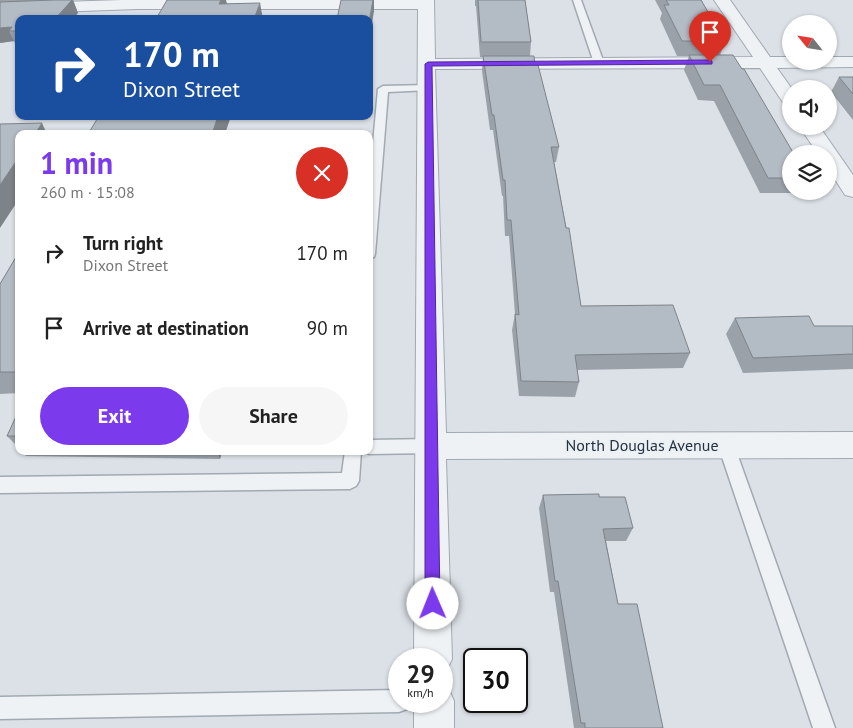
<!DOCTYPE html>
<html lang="en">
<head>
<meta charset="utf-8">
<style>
	body { margin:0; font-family:"PT Sans",sans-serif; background:#f6f6f6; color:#222; height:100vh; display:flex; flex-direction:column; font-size:19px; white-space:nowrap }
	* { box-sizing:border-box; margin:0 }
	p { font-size:16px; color:#767676 }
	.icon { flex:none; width:28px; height:28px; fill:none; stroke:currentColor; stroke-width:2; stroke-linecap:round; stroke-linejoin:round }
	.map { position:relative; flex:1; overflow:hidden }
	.panel { position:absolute; left:15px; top:130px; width:358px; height:325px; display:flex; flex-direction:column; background:#fff; border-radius:10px; box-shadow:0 1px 4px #0004 }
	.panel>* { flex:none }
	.hud { position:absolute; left:15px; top:15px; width:358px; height:105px; border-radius:10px; box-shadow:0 1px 4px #0004; background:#1a4fa0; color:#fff; overflow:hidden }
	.needle { width:32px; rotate:300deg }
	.tools { position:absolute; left:782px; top:15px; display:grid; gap:10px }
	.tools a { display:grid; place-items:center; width:55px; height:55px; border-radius:50%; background:#fff; box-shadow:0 1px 4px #0004; font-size:25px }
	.speed { position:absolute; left:388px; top:648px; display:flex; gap:10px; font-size:25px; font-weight:700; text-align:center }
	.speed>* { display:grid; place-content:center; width:65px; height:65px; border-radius:50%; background:#fff; box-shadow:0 1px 4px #0004; line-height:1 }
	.speed small { font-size:12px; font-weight:400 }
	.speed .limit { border:2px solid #111; border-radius:8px; background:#fff; color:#111 }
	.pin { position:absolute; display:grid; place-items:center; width:42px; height:42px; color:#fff; margin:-51px -21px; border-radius:50% 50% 50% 0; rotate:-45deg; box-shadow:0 0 5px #0007 }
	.pin .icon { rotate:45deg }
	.me { position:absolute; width:55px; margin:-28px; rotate:359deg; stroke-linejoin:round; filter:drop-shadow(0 0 4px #0008) }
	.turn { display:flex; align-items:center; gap:18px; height:105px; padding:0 25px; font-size:22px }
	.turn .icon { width:65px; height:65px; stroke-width:2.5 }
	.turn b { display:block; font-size:35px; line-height:42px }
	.round { display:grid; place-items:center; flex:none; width:52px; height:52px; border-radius:26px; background:#f6f6f6 }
	.headline { display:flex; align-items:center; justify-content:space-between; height:85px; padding:0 25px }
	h1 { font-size:30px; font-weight:700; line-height:38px; color:#7c3aed }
	.primary-button { display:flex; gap:10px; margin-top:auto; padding:10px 25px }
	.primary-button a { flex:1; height:58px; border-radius:30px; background:#7c3aed; color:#fff; font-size:20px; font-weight:700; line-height:58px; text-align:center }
	.primary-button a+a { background:#f6f6f6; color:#222 }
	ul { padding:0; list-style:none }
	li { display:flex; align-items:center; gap:15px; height:75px; padding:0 25px }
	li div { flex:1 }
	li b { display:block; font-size:19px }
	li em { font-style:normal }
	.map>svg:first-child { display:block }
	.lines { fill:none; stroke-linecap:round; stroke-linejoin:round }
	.lane-casing { stroke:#a1a9b1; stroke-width:3 }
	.street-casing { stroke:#a1a9b1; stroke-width:2 }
	.lane { fill:#eff2f5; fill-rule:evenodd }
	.street { fill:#eff2f5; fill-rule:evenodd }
	.wall { fill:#9aa1a9 }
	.shaded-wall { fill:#7d8389 }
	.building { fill:#b3bbc4; stroke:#7d8389 }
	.route { fill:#7c3aed; stroke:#51269a }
	.labels { text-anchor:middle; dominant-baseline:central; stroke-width:4; stroke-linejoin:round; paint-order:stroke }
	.street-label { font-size:16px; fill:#25313e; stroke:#ebf0f5 }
</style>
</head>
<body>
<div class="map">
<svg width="853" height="728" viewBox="0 0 853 728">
	<rect width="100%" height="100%" fill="#dce1e7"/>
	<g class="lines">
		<g class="lane-casing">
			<path id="lane" d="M573,0H581L604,63L602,65L599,66L594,63Z
				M428,85L431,86V90L388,92L375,254L374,257L369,258V188L378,89L383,86Z
				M726,438L732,440L734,445L835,728H813L718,445L720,440Z
				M432,439L438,441L440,446L438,451L432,453L369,454L363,451H369V440Z
				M345,451H361L359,481L356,486L350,489L0,493V477L342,473Z
				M399,690V701H410L407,709L399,712L0,719V697Z"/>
		</g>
		<g class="street-casing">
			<path id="street" d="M122,0H434L435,59L753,57L714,0H730L770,57H791V61H829V57H853V67L777,68L792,89L791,106L784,104L760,68L435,69L446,433L853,432V458L446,459L452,659L446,672L441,674V659H414L418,9H137L0,14V4Z
				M799,126H819L853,175V197L845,195L829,170V154H818Z
				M441,684L448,687L454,701V728H414V701H441Z"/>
		</g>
		<use href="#lane" class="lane"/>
		<use href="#street" class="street"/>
	</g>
	<path class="wall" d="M0,0H73L78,13L19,19V45L16,46L14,41L0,43Z
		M475,0H525L531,42L530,56L535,65L559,147L556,162H554L581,306L690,353L683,368L577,370L579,382L575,397L519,396L512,330L515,314L509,236H505L503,196H502L493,130H490L482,71L483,57H480L476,6H475Z
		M655,0H701L725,41L720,55L791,154V191H801L799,193H760L714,101L698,100L684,70L689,56H677L660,19L662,13Z
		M839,77H853V120L831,92Z
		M19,252V393L0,394V284Z
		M735,318L814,326H853V369L743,373L726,334Z
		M19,410V448L7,436Z
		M21,451H222L220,459L26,456Z
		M543,495L633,528L626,541H606L618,604L663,728H574L554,592H550L539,508Z"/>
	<path class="shaded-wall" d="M72,0H73L78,13L73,19H55Z
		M221,0H226L229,11L219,4Z
		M373,0H374V11L369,42V22Z
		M260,3L263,19H254Z
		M12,27L9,31L14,41L0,43V28Z
		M218,116H231L225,134H212Z
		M42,123L47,134H35Z
		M19,157V199L0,228V185Z
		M217,451H222L220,459Z"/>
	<path class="building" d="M54,0H72L55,19H19V31H9L12,27L0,28V2Z
		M167,0H221L219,4L260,3L254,19H156Z
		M341,0H373L369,22V19H337Z
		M478,0H525L531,42H481Z
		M666,0H701L725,41H682L664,5H669Z
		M689,55H733L742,69H744L794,154H791V178H768L720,85H704Z
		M483,56H534L535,65H538L559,147H551L566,228H569L581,306L673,305L690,353L575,355L579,382L521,381L515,314L519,315L511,220H507L505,180H503L494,115H492Z
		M839,77H853V94Z
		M99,116H218L212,134H88Z
		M42,123L35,134H19V157L0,185V124Z
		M19,252V372H0V284Z
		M809,316L814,326H853V354L753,358L735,318Z
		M19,410V436H7Z
		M599,494V497H625L633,528L603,529L618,604H637L663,728H585V723H581L558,581H555L543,495Z"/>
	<path class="route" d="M710,60L712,61V64L432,66L440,604L438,609L433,611L427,609L425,604V64L428,62Z"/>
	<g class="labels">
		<g class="street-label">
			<text x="642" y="445">North Douglas Avenue</text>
		</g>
	</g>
</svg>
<div class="tools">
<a><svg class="needle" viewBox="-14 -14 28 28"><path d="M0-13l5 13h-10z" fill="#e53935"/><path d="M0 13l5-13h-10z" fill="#767676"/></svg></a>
<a><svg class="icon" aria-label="sound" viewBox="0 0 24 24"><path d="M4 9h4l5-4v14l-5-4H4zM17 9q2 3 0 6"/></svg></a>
<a><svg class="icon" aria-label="layers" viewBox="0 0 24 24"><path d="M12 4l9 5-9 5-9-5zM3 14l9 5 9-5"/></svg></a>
</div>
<div class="speed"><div>29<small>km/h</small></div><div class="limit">30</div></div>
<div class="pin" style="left:710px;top:62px;background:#d93025"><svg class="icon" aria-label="arrive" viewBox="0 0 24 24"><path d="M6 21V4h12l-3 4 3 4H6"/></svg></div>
<svg class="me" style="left:433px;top:604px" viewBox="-20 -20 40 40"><circle r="19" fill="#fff"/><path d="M0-13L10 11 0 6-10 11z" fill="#7c3aed"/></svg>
<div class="hud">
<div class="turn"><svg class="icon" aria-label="right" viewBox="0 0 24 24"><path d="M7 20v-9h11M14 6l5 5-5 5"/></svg><div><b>170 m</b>Dixon Street</div></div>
</div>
<section class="panel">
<div class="headline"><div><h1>1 min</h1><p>260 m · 15:08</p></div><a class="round" style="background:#d93025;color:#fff"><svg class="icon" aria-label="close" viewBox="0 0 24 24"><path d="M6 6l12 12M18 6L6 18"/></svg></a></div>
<ul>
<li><svg class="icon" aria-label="right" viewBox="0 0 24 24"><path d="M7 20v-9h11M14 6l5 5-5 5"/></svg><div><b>Turn right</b><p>Dixon Street</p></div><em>170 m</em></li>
<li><svg class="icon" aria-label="arrive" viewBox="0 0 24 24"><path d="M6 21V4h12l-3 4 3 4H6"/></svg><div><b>Arrive at destination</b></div><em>90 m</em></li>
</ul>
<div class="primary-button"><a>Exit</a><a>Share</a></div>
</section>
</div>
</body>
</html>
